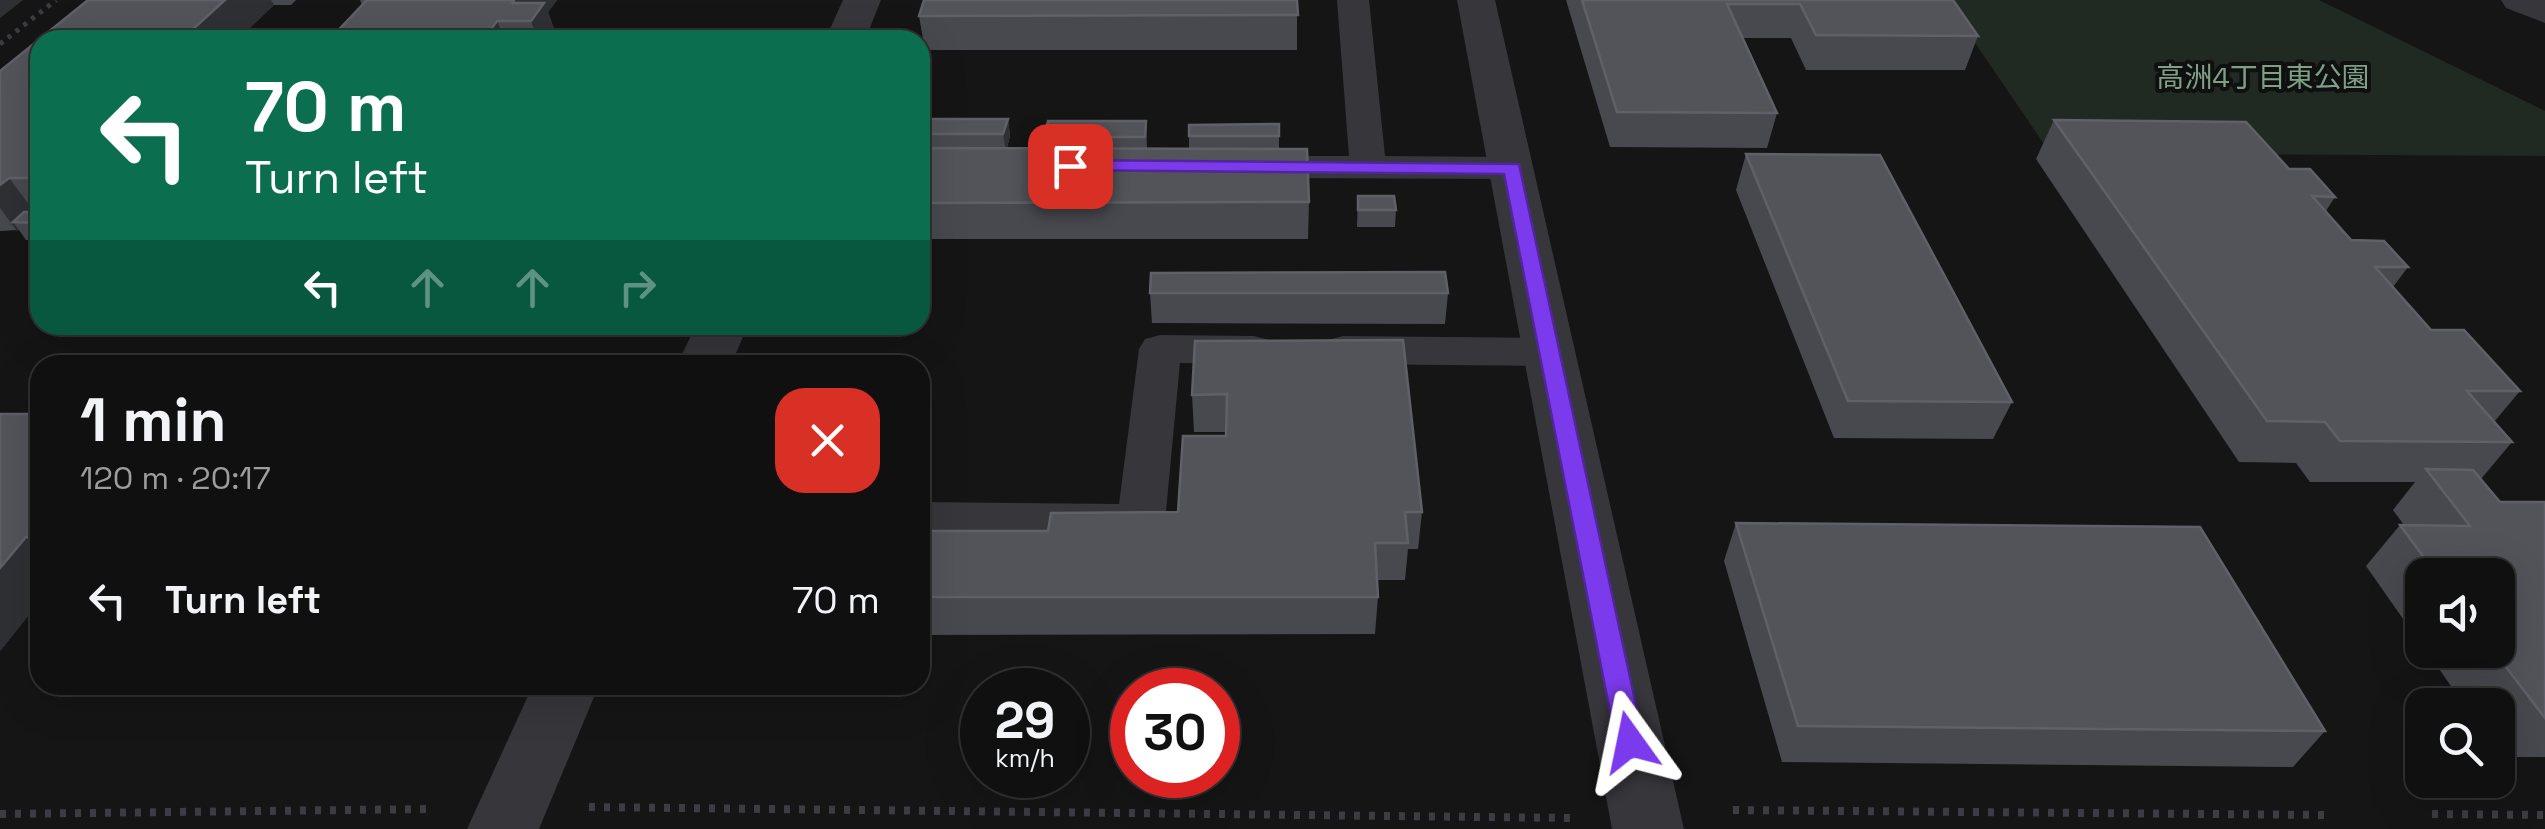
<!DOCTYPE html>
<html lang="en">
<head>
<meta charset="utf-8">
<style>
	body { margin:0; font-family:"Space Grotesk","Noto Sans JP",sans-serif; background:#1e1e1e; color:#f1f3f6; height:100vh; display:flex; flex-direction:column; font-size:38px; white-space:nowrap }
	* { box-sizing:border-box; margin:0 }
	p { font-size:32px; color:#9c9d9f }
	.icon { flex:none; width:55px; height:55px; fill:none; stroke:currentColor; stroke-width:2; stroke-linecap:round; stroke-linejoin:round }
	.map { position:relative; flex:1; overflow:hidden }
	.side { position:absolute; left:30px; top:355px; width:900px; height:340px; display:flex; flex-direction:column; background:#101010; border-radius:30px; box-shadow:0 10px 40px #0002,0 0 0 2px #303030 }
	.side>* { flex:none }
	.banner { position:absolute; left:30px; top:30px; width:900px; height:305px; border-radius:30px; box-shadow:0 10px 40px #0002,0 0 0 2px #303030; background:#0b6e4f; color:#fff; overflow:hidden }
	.tools { position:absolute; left:2405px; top:558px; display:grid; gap:20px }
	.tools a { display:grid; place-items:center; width:110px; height:110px; border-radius:20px; background:#101010; box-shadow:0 10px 40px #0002,0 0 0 2px #303030; font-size:50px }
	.speed { position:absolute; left:960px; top:668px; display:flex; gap:20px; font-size:50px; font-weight:700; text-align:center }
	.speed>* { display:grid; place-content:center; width:130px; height:130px; border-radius:50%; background:#101010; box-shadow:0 10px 40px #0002,0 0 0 2px #303030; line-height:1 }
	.speed small { font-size:25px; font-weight:400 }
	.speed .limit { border:15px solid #d22; background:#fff; color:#111 }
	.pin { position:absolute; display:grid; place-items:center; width:85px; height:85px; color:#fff; margin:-42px; border-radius:20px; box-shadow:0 5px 15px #0006 }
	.me { position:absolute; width:110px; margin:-55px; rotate:348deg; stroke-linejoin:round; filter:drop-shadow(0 0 8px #0008) }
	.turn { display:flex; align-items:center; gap:35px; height:210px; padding:0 50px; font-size:45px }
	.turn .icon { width:130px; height:130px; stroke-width:2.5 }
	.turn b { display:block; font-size:70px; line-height:85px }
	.lanes { display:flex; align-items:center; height:95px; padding:0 50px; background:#0003; justify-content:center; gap:50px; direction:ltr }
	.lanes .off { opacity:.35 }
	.round { display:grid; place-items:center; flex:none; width:105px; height:105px; border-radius:30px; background:#1e1e1e }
	.headline { display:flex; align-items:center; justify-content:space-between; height:170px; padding:0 50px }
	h1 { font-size:60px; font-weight:700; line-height:75px }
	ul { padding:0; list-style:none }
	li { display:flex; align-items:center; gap:30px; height:150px; padding:0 50px }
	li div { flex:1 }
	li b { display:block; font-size:38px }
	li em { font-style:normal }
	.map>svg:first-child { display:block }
	.green { fill:#212923 }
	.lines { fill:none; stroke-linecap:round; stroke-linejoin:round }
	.path-far1 { stroke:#3c3c42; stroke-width:5; stroke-dasharray:4 6; stroke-linecap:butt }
	.path { stroke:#3c3c42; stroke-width:8; stroke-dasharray:6 9; stroke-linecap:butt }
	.service { fill:#36363b; fill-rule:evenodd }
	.minor { fill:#36363b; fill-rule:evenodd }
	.tertiary { fill:#36363b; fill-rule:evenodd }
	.wall { fill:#48494e }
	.shaded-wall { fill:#2f3033 }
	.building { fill:#525459; stroke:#606168; stroke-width:2.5 }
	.route { fill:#7c3aed; stroke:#51269a; stroke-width:2.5 }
	.labels { text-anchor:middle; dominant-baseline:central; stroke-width:8; stroke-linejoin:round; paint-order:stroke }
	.far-park-label { font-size:28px; fill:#7fa087; stroke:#101011 }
</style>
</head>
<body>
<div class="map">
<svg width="2545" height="829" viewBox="0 0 2545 829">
	<rect width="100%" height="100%" fill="#151516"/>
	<path class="green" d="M1946,0H2319L2545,111V156L2050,153Z"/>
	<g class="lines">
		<path class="path-far1" d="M0,44L56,0"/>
		<path class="path" d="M589,807L1572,818
			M1733,810L2328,815
			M0,814L434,809
			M2432,814L2545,815"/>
		<path class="service" d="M1337,0H1369L1385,156L1512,157L1525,160L1530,168L1525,176L1512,179L1247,178L1234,175L1229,167L1234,159L1247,156H1349Z
			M1160,335L1254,336L1269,340L1275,350L1269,360L1254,364L1180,363L1165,522L1158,535L1141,540L920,538V502L1119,504L1139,349L1145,339Z
			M1343,336L1550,338L1565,342L1571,352L1565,362L1550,366L1343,364L1328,360L1322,350L1328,340Z"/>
		<path class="minor" d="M843,0H881L865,40H825Z
			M1457,0H1495L1684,829H1612Z
			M696,325H748L731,365H677Z
			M533,685H599L539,829H467Z"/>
		<path class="tertiary" d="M2501,0H2545V23L2506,8Z"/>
	</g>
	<path class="wall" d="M88,0H296L291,5H274L237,40H40V240H26L19,230L0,231V71Z
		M360,0H557L548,12L558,40H329L362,5Z
		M1297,0V50H925L919,16Z
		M1566,0H1953L1978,36L1965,70H1806L1791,38H1742L1777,113L1767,148L1610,147Z
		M920,119H1008L1010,136L1007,148H1046L1045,137L1146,121L1147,148L1189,149V136L1279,124V149L1309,202L1308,239H920Z
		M2054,120L2289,169L2335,197L2326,211L2351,240L2408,267L2393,287L2431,330L2520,391L2494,422L2512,442L2481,479L2500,502H2545V757H2501L2498,752V705H2464L2426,650H2498V575H2422V646L2366,566L2400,525H2404L2393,510L2415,482H2310L2296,463L2239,462L2036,159Z
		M1746,154L2012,402L1993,439L1834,438L1736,190Z
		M1358,196L1396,210L1395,227H1357Z
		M1150,293H1448L1445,324L1152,323Z
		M1195,341L1422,512L1418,549H1408L1405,580H1377L1378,597L1375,634L920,635V531H1048L1178,512L1226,436V432H1194L1192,395Z
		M0,414H40V601L0,651Z
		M1736,523L2325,731L2293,767L1782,762L1724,561Z"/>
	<path class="shaded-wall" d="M0,0H23L0,18Z
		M225,0H271L274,5L237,40H181Z
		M514,0H557L548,12L558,40H538L531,21L512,3Z
		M497,21L505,40H483Z
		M1008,119L1010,136L1006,151L1003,134Z
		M40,168V192L30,178Z
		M9,178L36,214L13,222L19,230L17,231L0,208V185Z
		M26,537L40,552V601L0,651V568Z"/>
	<path class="building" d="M88,0H225L181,40H40V168L30,178H9L0,185V71Z
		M367,0H514L512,3H544L531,21H497L483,40H329Z
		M924,0H1297L1298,15L919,16Z
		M1582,0H1953L1978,36L1816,35L1800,4H1727L1777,113L1617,112Z
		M920,119H1008L1003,134H920Z
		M2054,120L2246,122L2289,169H2310L2335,197L2312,196L2351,240L2384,241L2408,267H2375L2431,330H2464L2520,391H2467L2512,442L2340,441L2325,422L2267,421Z
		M1048,121H1146L1145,137H1045Z
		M1279,124V136H1189V125Z
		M920,148L1307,149L1309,202L920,203Z
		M1746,154L1880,155L2012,402L1848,401Z
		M1358,196H1394L1396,210H1358Z
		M24,212H40V223L13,222Z
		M1445,272L1448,293H1150L1151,273Z
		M1403,340L1422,512H1405L1408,543H1375L1378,597H920V531H1048L1051,513L1178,512L1183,436H1226L1227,394L1192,395L1195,341Z
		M0,414H40V537H26L0,568Z
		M2426,469L2473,470L2500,502H2545V718L2493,650H2498V575H2437L2400,525L2470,526Z
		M1736,523L2200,527L2325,731L1798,726Z"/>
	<path class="route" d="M1070,160L1519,164L1644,742L1640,751L1630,755L1620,751L1616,742L1504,174L1063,170V162Z"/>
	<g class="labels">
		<g class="far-park-label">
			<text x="2263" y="77">高洲4丁目東公園</text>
		</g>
	</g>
</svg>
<div class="tools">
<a><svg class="icon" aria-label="sound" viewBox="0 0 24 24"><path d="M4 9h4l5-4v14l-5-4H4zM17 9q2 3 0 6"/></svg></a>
<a><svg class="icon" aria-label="search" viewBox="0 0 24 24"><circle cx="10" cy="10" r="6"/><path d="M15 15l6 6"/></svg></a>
</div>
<div class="speed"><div>29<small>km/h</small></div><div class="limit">30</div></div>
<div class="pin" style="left:1070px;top:166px;background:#d93025"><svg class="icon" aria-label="arrive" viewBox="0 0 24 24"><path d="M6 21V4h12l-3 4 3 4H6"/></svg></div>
<svg class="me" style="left:1630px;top:742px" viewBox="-20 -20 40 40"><path d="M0-17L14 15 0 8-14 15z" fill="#7c3aed" stroke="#fff" stroke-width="4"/></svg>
<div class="banner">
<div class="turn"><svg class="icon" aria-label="left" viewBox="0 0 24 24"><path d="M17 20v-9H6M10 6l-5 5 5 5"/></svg><div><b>70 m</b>Turn left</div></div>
<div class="lanes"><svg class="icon" aria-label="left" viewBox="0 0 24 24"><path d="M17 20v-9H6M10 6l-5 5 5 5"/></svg><svg class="icon off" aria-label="ahead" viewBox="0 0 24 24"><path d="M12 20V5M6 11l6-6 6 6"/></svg><svg class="icon off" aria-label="ahead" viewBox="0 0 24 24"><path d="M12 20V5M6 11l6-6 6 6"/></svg><svg class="icon off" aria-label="right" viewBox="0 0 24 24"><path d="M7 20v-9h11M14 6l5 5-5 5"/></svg></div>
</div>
<section class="side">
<div class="headline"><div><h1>1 min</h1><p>120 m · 20:17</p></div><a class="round" style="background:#d93025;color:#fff"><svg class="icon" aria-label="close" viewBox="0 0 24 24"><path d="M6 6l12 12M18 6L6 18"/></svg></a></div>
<ul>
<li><svg class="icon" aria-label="left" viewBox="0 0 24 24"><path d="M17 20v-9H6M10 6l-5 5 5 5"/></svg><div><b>Turn left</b></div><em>70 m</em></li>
</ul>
</section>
</div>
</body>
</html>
